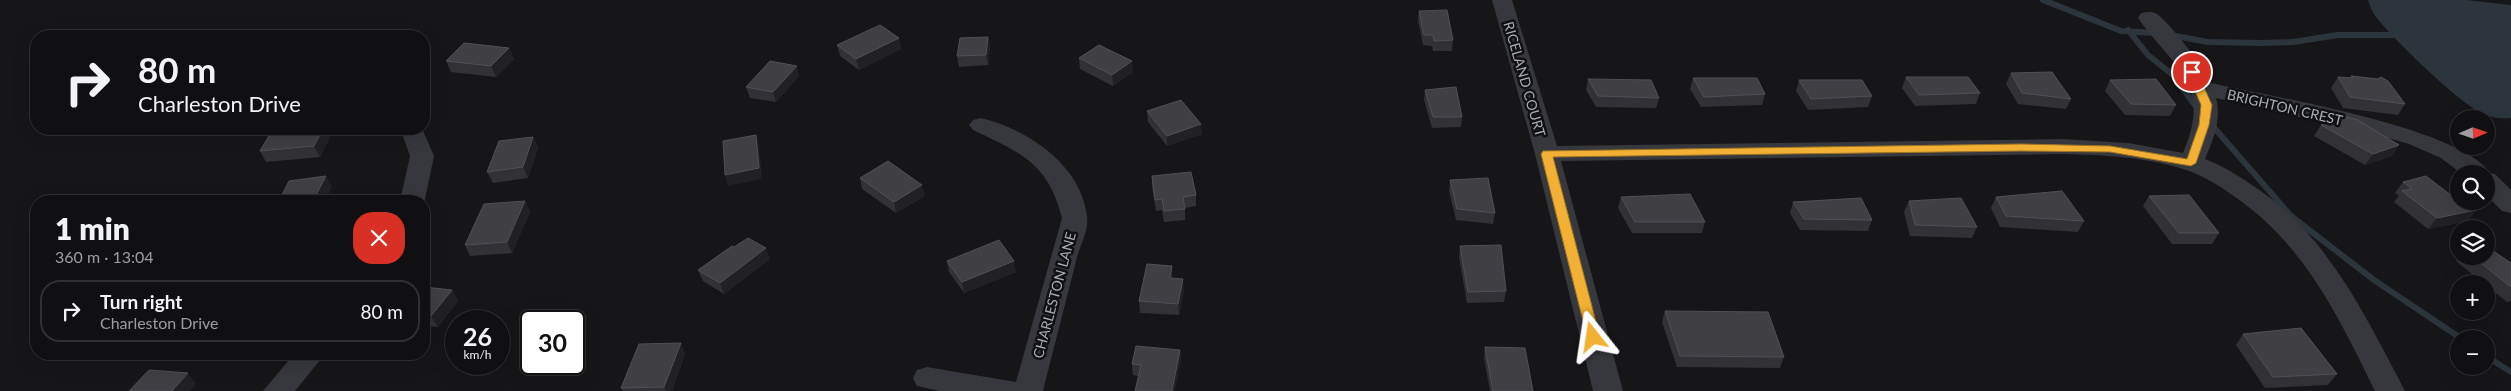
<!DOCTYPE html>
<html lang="en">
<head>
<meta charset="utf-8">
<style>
	body { margin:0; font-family:Lato,sans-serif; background:#1e1e20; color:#f1f3f6; height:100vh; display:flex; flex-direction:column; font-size:19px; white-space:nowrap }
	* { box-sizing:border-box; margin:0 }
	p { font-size:16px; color:#9c9d9f }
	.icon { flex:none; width:28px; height:28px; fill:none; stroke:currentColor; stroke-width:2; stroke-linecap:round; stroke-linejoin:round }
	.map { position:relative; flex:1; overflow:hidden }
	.details { position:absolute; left:30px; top:195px; width:400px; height:165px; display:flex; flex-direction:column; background:#101012; border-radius:20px; box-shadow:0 5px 20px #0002,0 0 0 1px #303032 }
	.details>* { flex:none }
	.guide { position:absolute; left:30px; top:30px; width:400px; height:105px; border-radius:20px; box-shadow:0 5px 20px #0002,0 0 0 1px #303032; background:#101012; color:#f1f3f6; overflow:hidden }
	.needle { width:32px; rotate:88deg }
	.controls { position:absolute; left:2450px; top:110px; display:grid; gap:10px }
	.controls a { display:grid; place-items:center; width:45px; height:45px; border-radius:50%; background:#101012; box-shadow:0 5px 20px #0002,0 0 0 1px #303032; font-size:25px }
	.speed { position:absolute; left:445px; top:310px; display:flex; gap:10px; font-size:25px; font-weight:700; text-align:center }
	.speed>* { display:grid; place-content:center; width:65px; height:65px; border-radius:50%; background:#101012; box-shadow:0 5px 20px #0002,0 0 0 1px #303032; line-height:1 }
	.speed small { font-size:12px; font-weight:400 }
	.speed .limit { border:2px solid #111; border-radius:8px; background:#fff; color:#111 }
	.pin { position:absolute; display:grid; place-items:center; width:42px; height:42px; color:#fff; margin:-21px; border:2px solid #fff; border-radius:50%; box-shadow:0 1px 5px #0007 }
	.me { position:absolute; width:55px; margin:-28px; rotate:345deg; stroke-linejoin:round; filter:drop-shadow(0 0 4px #0008) }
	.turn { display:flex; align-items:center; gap:18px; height:105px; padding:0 25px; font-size:22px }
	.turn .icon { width:65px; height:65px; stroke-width:2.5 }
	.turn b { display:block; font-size:35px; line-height:42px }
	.round { display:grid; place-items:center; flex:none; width:52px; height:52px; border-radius:20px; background:#1e1e20 }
	.overview { display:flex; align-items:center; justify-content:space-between; height:85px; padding:0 25px }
	h1 { font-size:30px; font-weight:800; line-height:38px }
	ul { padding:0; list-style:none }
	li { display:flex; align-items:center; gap:15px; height:62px; margin:0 10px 8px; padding:0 15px; border:2px solid #303032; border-radius:20px }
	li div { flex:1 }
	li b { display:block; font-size:19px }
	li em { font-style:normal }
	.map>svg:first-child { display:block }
	.water { fill:#2c353c }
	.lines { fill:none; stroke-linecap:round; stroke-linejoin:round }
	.stream { stroke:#2c353c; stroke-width:6 }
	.minor { fill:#37383d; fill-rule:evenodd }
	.wall { fill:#323236 }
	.shaded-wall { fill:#212124 }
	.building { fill:#3f3f44; stroke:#4f5156 }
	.route { fill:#f2b134; stroke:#9d7322 }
	.labels { text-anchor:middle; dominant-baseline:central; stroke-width:5; stroke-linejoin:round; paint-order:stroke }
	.street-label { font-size:14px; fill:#a8adb8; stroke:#111113 }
</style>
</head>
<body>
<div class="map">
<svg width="2511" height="391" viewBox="0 0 2511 391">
	<rect width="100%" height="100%" fill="#161618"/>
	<path class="water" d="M2368,0H2466L2511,5V118C2503,119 2493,118 2485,115C2461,105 2393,39 2376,17C2372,12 2370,6 2368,0Z"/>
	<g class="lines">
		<path class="stream" d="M2043,0L2121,31L2158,33
			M2128,30L2148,55L2173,75L2197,108
			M2170,35L2208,42L2260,43L2293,42L2338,35H2393
			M2210,123L2291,216L2374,280L2462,339
			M2486,356L2511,372"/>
		<path class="minor" d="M1492,0H1512L1557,146L2062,139L2128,143L2183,153C2213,83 2174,69 2138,18L2141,13C2147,12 2152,11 2157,14C2170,23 2204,68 2211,83C2268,96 2460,127 2490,173L2495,174L2511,190V213L2502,211L2486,195V174H2462L2441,158L2409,144L2378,135L2216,98C2222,120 2213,140 2205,159C2223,166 2239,176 2255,187C2328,236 2365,315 2405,391H2375C2339,318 2305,245 2235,197C2221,187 2206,177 2189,171C2149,157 2104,155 2062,154L1561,161L1623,391H1593L1535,154Z
			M981,118C1027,129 1082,165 1087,217C1089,229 1080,246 1077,257C1066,302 1054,346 1043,391H940L917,386L913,378L917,370L927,367L1016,382L1062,218C1048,163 1021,153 973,130L969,125L973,120Z
			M416,129L423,131L434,156L424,204V201H400L410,156L403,136L407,131Z
			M294,354H325L295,391H263Z"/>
	</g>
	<path class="wall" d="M1419,11L1453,40L1452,51H1433L1432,46L1423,45L1418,21Z
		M988,37L990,47L988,65L959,67L957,56Z
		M899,38L901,49L859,70L840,56L837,45Z
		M509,48L514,59L496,77L451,72L446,61Z
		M1079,58L1133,72L1113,86L1080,69Z
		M2011,73L2071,99L2066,109L2018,104L2006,84Z
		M799,76L776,102L750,98L746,87Z
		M2351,76L2405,104L2398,115L2343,108L2331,88L2338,77L2349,78Z
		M1906,77L1980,93L1976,104L1915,106L1902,88Z
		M1693,78L1765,94L1762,105L1701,107L1690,89Z
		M1588,79L1659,98L1656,108L1596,107L1586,90Z
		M1799,80L1872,96L1868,107L1808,110L1796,91Z
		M2110,80L2176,105L2170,116L2125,115L2105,91Z
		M1425,90L1462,117L1461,127L1432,128L1424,100Z
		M1147,111L1202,134L1167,146L1148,122Z
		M2321,125L2399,145L2392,156L2365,165L2314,136Z
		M273,129H334L320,157L266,162L260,151Z
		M533,137L538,148L528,178L493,183L487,172Z
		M1152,176L1196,195V206L1185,208V220L1164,222L1162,210L1156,211L1152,187Z
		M860,178L925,196L896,213L862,189Z
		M1450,180L1495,213L1493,224L1456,220L1449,191Z
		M2403,182L2456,199L2476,210L2468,221L2428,229L2394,202L2399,196L2395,193Z
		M2149,196L2219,233L2212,244H2172L2143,206Z
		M1621,197L1705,222L1702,233H1632L1618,208Z
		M1996,197L2084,221L2078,232L2000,227L1991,208Z
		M525,201L530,212L512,253L470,256L465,245Z
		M1909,201L1977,227L1972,238L1910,236L1904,212Z
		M1793,202L1872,220L1868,231L1800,230L1790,213Z
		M1460,246L1506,291L1504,302L1467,303L1459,257Z
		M734,247L770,259L724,294L703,281L698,270Z
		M2460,256H2486L2511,263V301L2507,302L2486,285V284H2484L2456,261Z
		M947,261L1016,272L964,293L949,272Z
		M1173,278L1184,290L1179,315L1140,313L1139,301Z
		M424,287L452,290L458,301L438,327L427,326L424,331Z
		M1665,311L1784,357L1780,368L1677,367L1662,322Z
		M2243,334L2337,374L2328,385L2265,388L2236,345Z
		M1485,347L1533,391H1490L1484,358Z
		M1180,350L1181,361L1138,376L1133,375L1132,364Z
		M685,354L672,391H623L621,388Z"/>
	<path class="shaded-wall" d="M988,37L990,47L988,65L986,55Z
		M899,38L901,49L859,70L856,59Z
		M509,48L514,59L496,77L491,66Z
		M1132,61L1133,72L1113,86L1112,75Z
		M797,66L799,76L776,102L773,92Z
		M1201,124L1202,134L1167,146V136Z
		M323,129H334L320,157L314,146Z
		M756,135L759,146L762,179L728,186L725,175Z
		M533,137L538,148L528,178L523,167Z
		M2399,145L2392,156L2365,165L2373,154Z
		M326,176L332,187L325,201H313Z
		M922,185L925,196L896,213L894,202Z
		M525,201L530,212L512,253L507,242Z
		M2476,210L2468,221L2428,229L2437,218Z
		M766,248L770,259L724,294L720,283Z
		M1014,261L1016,272L964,293L962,282Z
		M1172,266L1173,277L1171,289L1170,278Z
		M1183,279L1184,290L1179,315L1178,304Z
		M452,290L458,301L438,327L431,316Z
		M424,320L427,326L424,331Z
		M681,343L685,354L672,391H666L664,387Z
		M1180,350L1181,361L1175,391H1172Z
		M188,373L196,384L190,391H172Z"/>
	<path class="building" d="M1447,10L1453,40L1434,41L1433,35H1424L1419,11Z
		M880,25L899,38L856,59L837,45Z
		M988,37L986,55L957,56L960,38Z
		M464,43L509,48L491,66L446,61Z
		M1099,45L1132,61L1112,75L1079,58Z
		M770,61L797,66L773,92L746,87Z
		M2052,72L2071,99L2022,93L2011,73Z
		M2351,76L2378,79L2381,77L2388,81L2405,104L2350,97L2338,77L2353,78Z
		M1906,77H1968L1980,93L1919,95Z
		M1693,78H1757L1765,94L1704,97Z
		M1588,79L1651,80L1659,98L1598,96Z
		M2156,79L2176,105L2131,104L2110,80Z
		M1799,80H1862L1872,96L1811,99Z
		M1456,87L1462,117H1433L1425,90Z
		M1181,100L1201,124L1167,136L1147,111Z
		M2342,116L2358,120L2399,145L2373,154L2321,125Z
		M273,129H323L314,146L260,151Z
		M756,135L759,168L725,175L723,141Z
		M533,137L523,167L487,172L499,141Z
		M888,161L922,185L894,202L860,178Z
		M1191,172L1196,195L1183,197L1185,209L1164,211L1162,199L1155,200L1152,176Z
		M326,176L313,201H279L289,181Z
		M2426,176L2456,199L2459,198V201H2465L2476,210L2437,218L2402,191L2412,189L2403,182Z
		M1488,178L1495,213L1457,209L1450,180Z
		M2062,191L2084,221L2006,216L1996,197Z
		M1690,194L1705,222H1635L1621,197Z
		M2189,195L2219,233H2179L2149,196Z
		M1861,198L1872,220L1804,219L1793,202Z
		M1961,198L1977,227L1915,225L1909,201Z
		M525,201L507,242L465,245L484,204Z
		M748,238L766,248L720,283L698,270L732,246L734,247Z
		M999,240L1014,261L962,282L947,261Z
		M1501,245L1506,291L1468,292L1460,246Z
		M2486,246L2511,263V287L2472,256H2486Z
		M1147,264L1172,266L1170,278L1183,279L1178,304L1139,301Z
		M424,287L452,290L431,316L424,315Z
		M1665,311L1768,312L1784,357L1680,356Z
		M2301,328L2337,374L2273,377L2243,334Z
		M681,343L664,387L621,388L639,344Z
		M1136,346L1180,350L1172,391H1135L1141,365L1132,364Z
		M1485,347L1525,348L1533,391H1493Z
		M149,370L188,373L172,391H129Z"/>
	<path class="route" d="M2188,69L2197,72L2212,105L2209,125L2196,163L2191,166L2110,152L2021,151L1553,157L1600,337L1593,342L1587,337L1541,154L1543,151L2021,144L2110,146L2187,159L2199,125L2201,105L2187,72Z"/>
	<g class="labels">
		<g class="street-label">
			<text transform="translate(1525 79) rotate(74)">RICELAND COURT</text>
			<text transform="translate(2285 107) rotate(13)">BRIGHTON CREST</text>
			<text transform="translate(1054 295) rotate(-75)">CHARLESTON LANE</text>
		</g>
	</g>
</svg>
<div class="controls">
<a><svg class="needle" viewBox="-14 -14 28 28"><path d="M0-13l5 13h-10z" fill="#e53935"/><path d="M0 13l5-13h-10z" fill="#9c9d9f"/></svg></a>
<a><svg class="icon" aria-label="search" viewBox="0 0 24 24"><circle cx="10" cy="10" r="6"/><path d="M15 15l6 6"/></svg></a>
<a><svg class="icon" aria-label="layers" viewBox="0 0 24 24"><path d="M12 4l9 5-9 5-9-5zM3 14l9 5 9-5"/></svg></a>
<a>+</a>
<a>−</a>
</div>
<div class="speed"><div>26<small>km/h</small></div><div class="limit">30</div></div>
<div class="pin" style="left:2192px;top:72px;background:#d93025"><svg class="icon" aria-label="arrive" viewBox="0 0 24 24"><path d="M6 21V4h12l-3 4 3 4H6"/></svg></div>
<svg class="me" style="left:1593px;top:337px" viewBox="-20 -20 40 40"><path d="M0-17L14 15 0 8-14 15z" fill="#f2b134" stroke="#fff" stroke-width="4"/></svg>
<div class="guide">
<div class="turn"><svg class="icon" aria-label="right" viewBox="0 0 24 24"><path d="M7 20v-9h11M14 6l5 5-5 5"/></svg><div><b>80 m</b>Charleston Drive</div></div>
</div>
<section class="details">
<div class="overview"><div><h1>1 min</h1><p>360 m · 13:04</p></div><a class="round" style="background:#d93025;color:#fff"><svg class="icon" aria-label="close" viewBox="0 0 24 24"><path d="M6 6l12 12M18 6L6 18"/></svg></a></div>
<ul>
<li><svg class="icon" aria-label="right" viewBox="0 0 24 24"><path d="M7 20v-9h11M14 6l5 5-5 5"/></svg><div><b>Turn right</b><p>Charleston Drive</p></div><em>80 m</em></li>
</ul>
</section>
</div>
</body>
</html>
